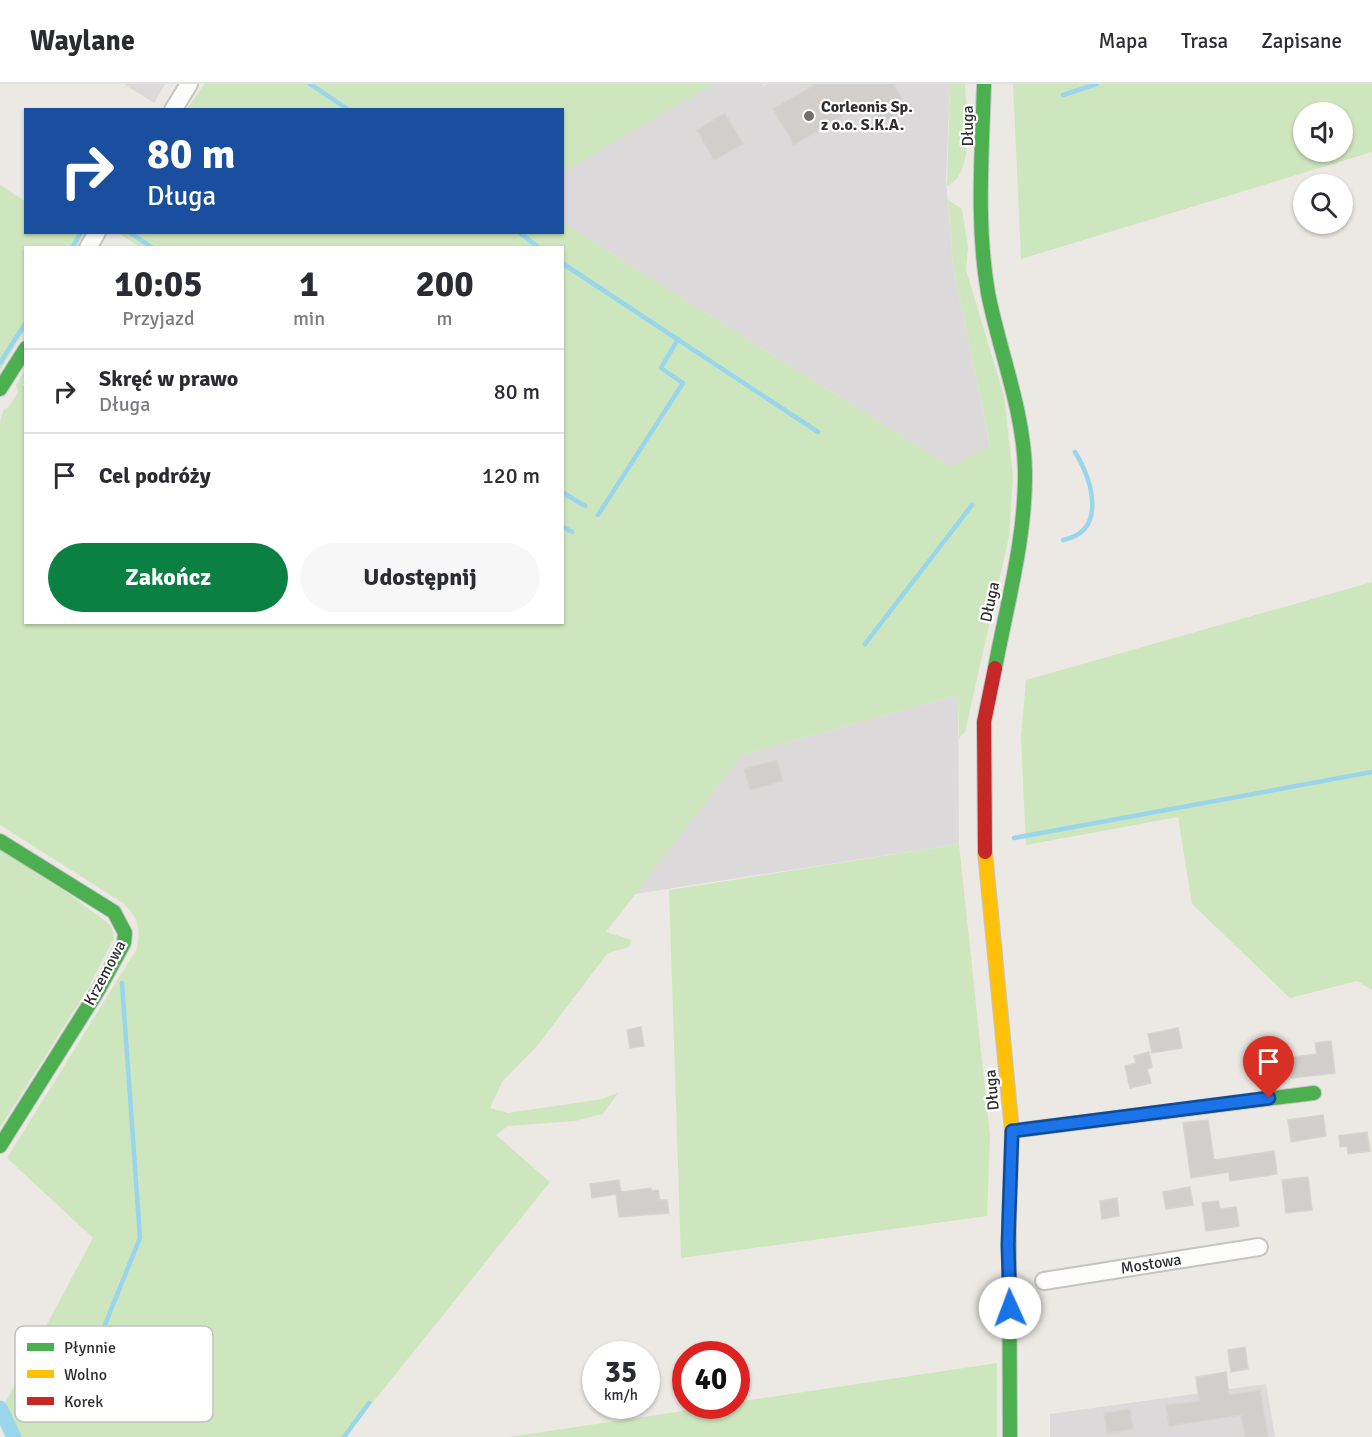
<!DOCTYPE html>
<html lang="pl">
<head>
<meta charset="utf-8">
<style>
	body { margin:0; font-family:Signika,sans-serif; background:#f7f7f7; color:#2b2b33; height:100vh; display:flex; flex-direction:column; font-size:22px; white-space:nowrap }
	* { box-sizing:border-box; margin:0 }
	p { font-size:20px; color:#7c7c81 }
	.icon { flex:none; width:33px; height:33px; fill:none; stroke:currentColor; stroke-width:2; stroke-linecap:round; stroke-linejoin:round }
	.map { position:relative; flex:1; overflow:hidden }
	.panel { position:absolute; left:24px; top:162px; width:540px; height:378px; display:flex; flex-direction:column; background:#fff; border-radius:0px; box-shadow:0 2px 4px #0004 }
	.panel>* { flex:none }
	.top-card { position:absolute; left:24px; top:24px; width:540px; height:126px; border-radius:0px; box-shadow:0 2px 4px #0004; background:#1a4fa0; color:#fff; overflow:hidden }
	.fabs { position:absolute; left:1293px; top:18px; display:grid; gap:12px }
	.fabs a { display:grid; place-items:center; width:60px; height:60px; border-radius:50%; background:#fff; box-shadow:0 2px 4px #0004; font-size:30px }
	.speed { position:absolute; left:582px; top:1257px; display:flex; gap:12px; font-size:30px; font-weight:700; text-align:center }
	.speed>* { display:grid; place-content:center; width:78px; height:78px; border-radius:50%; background:#fff; box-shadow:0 2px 4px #0004; line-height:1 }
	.speed small { font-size:15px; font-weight:400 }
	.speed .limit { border:9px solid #d22; background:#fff; color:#111 }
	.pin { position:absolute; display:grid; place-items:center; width:51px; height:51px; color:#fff; margin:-62px -26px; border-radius:50% 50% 50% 0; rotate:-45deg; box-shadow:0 0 6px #0007 }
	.pin .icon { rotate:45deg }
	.me { position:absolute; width:66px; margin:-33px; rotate:358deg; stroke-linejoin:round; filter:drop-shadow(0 0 4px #0008) }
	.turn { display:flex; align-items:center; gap:21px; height:126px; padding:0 24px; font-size:27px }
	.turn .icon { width:78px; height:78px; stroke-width:2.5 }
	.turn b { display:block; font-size:42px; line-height:51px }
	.eta { display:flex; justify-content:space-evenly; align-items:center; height:102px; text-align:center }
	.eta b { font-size:36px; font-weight:700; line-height:42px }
	.primary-button { display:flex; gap:12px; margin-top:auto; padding:12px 24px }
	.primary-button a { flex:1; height:69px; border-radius:36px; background:#0b8043; color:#fff; font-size:24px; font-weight:700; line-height:69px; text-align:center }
	.primary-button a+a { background:#f7f7f7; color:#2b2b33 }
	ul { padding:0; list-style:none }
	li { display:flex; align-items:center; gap:18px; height:84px; padding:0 24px; border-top:2px solid #e1e1e2 }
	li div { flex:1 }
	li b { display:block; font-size:22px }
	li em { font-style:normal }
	header { display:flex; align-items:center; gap:36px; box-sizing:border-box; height:84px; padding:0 30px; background:#fff; border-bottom:2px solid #e1e1e2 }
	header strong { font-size:28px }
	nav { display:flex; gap:33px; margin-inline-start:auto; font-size:21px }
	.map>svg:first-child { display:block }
	.industrial { fill:#dcd9db }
	.green { fill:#cee6be; fill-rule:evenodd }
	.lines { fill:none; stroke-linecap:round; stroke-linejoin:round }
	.stream { stroke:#99d6ec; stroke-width:4.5 }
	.canal { stroke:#99d6ec; stroke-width:15 }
	.building { fill:#d1cecb; stroke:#d7d4d0; stroke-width:1.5 }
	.street-casing { stroke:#c5c4c5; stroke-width:20 }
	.fast-casing { stroke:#c5c4c5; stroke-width:16 }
	.slow-casing { stroke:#c5c4c5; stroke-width:16 }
	.jam-casing { stroke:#c5c4c5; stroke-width:16 }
	.street { stroke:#fcfcfb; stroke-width:16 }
	.fast { stroke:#4caf50; stroke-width:14 }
	.slow { stroke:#ffc107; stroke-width:14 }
	.jam { stroke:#c62828; stroke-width:14 }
	.route-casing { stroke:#114b97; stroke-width:15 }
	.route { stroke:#1a73e8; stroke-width:10 }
	.poi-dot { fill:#706f6e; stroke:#fff; stroke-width:2 }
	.labels { text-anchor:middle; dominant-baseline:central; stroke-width:4.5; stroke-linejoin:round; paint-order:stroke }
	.poi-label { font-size:16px; font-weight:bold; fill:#2e2e2e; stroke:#fff; text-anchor:start }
	.street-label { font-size:16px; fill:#2e2e2e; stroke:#fff }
	.key { fill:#fff; stroke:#c0c0c0; stroke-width:1.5 }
	.key-label { font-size:16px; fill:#2e2e2e }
</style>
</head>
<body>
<header>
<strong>Waylane</strong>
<nav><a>Mapa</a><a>Trasa</a><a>Zapisane</a></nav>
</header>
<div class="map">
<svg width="1372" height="1353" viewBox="0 0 1372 1353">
	<rect width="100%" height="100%" fill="#ece8e4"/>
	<path class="industrial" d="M124,0H165L154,19Z
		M713,0H762L764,2L768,0H950L946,95L953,182L990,362L951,383L563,139L562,88Z
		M958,611L959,760L635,810L742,671Z
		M1266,1300L1275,1353H1050V1330Z"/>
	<path class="green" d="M204,0H713L563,88L562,26L187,25Z
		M950,0H965C966,26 976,90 947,102Z
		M1013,0H1372V68L1021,175ZM1304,28H1342V68H1304Z
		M0,101L25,117L26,148L75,149L82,154L77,163L26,164L25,246L0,287Z
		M948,116L962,125L968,163L966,186L1004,312L1013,391L1009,453L965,648L959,654L958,611L742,671L606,848L632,856L629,863L608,869L537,962L502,998L490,1024L508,1029L602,1015L618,1009L603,1030L575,1037L508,1042L496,1051L550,1098L345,1353H17L3,1323L93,1154L7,1074L136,866C142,845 138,833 123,819L0,741V337L4,325L8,324L18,308L16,301L25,287L22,301L26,303V538H562V164H142L118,149L562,148L563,139L951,383L990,361L953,182Z
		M1372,498V906L1357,897L1290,914L1192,820L1178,733L1026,761L1021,653L1026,596Z
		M959,760L990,1052L987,1132L681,1174L669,806Z
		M0,766L69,810L108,839L112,843L114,854L89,903L0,1044Z
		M997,1279V1353H509L716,1322H736L737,1318Z"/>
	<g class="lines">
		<path class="stream" d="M310,0L349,26
			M1063,11L1097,0
			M129,148L153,164
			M519,148L539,164
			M72,164L81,148
			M562,179L818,348
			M0,279L26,238
			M562,408L585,422
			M598,431L683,299L661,284L678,255
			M562,442L572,448
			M1063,456C1108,447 1092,396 1075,368
			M865,560L972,421
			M1014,754L1372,688
			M68,1332L140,1154L122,899
			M344,1353L369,1319"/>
		<path class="canal" d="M0,1324L14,1353"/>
	</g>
	<path class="building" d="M816,0H893L907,24L881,40L868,17L794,61L773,25Z
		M725,29L743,60L714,76L697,46Z
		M777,676L783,697L750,706L744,685Z
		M641,943L644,962L630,964L627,946Z
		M1178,944L1182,964L1152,969L1148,950Z
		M1331,957L1335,989L1291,994L1288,974L1317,970L1315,959Z
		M1149,968L1152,983L1147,985L1151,999L1130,1004L1125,982L1136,979L1134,972Z
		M1323,1031L1326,1052L1291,1058L1288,1036Z
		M1208,1036L1214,1076L1274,1067L1277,1090L1230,1097L1229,1088L1191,1094L1183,1039Z
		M1367,1048L1370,1067L1348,1070L1347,1062L1340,1063L1339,1052Z
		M1308,1093L1312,1126L1286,1129L1282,1096Z
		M619,1096L621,1108L651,1104L652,1107L658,1106L660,1116H667L669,1129L619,1133L616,1110L592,1114L590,1100Z
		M1190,1103L1193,1121L1166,1125L1163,1108Z
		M1117,1114L1119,1132L1102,1135L1100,1117Z
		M1218,1117L1220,1125L1236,1123L1239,1142L1206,1147L1202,1119Z
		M1245,1263L1248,1285L1231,1288L1228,1266Z
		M1226,1288L1229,1311L1260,1306L1268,1353H1245L1241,1331L1169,1342L1166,1321L1199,1317L1196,1293Z
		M1130,1325L1133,1345L1107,1349L1104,1329Z"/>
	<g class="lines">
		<g class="street-casing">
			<path id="street" d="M173,26L189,0
				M88,164L97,148
				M1044,1197L1259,1163"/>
		</g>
		<g class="fast-casing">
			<path id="fast" d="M984,0C982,70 976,140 988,209C999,266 1024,327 1025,387C1026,453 1007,520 995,584
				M0,305L26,264
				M0,757L114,828L125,849L124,859L99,905L0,1062
				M1012,1047L1314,1009
				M1009,1133L1010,1353"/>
		</g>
		<g class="slow-casing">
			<path id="slow" d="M985,768L1012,1047L1009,1133"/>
		</g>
		<g class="jam-casing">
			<path id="jam" d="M985,768L984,638L995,584"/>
		</g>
		<use href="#street" class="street"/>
		<use href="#fast" class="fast"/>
		<use href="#slow" class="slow"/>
		<use href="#jam" class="jam"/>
	</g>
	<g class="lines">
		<g class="route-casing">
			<path id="route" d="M1010,1224L1008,1161L1012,1047L1269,1014"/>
		</g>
		<use href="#route" class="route"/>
	</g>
	<circle class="poi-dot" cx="809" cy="32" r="6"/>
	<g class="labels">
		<g class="poi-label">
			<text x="821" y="23">Corleonis Sp.<tspan x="821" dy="18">z o.o. S.K.A.</tspan></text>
		</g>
		<g class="street-label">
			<text transform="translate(968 42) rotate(-90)">Długa</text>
			<text transform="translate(990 518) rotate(-78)">Długa</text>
			<text transform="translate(105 889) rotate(-62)">Krzemowa</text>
			<text transform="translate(992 1006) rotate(-95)">Długa</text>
			<text transform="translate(1151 1180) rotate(-9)">Mostowa</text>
		</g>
	</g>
	<rect x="15" y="1242" width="198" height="96" rx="9" class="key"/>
	<rect x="27" y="1259" width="27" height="8" fill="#4caf50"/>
	<rect x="27" y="1286" width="27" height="8" fill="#ffc107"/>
	<rect x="27" y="1313" width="27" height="8" fill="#c62828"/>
	<g class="key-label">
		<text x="64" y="1269">Płynnie</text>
		<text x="64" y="1296">Wolno</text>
		<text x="64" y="1323">Korek</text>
	</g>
</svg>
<div class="fabs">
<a><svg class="icon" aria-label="sound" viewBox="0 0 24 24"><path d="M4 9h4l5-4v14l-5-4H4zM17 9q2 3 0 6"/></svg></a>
<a><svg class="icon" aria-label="search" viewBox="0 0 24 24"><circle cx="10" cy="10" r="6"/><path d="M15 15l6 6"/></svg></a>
</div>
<div class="speed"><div>35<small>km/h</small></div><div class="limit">40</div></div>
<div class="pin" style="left:1269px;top:1014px;background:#d93025"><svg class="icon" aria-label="arrive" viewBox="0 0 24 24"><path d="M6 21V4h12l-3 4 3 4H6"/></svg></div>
<svg class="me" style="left:1010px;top:1224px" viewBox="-20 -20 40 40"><circle r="19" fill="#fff"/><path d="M0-13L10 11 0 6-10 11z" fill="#1a73e8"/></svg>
<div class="top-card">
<div class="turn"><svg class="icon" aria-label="right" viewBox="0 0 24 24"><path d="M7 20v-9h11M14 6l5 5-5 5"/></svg><div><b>80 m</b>Długa</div></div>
</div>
<section class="panel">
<div class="eta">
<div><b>10:05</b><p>Przyjazd</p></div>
<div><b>1</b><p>min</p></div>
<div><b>200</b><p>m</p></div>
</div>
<ul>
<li><svg class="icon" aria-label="right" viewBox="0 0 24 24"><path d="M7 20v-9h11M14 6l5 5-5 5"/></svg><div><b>Skręć w prawo</b><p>Długa</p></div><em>80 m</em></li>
<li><svg class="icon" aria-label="arrive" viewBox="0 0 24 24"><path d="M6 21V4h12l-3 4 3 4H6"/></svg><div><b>Cel podróży</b></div><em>120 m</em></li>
</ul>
<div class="primary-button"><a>Zakończ</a><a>Udostępnij</a></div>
</section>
</div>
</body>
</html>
